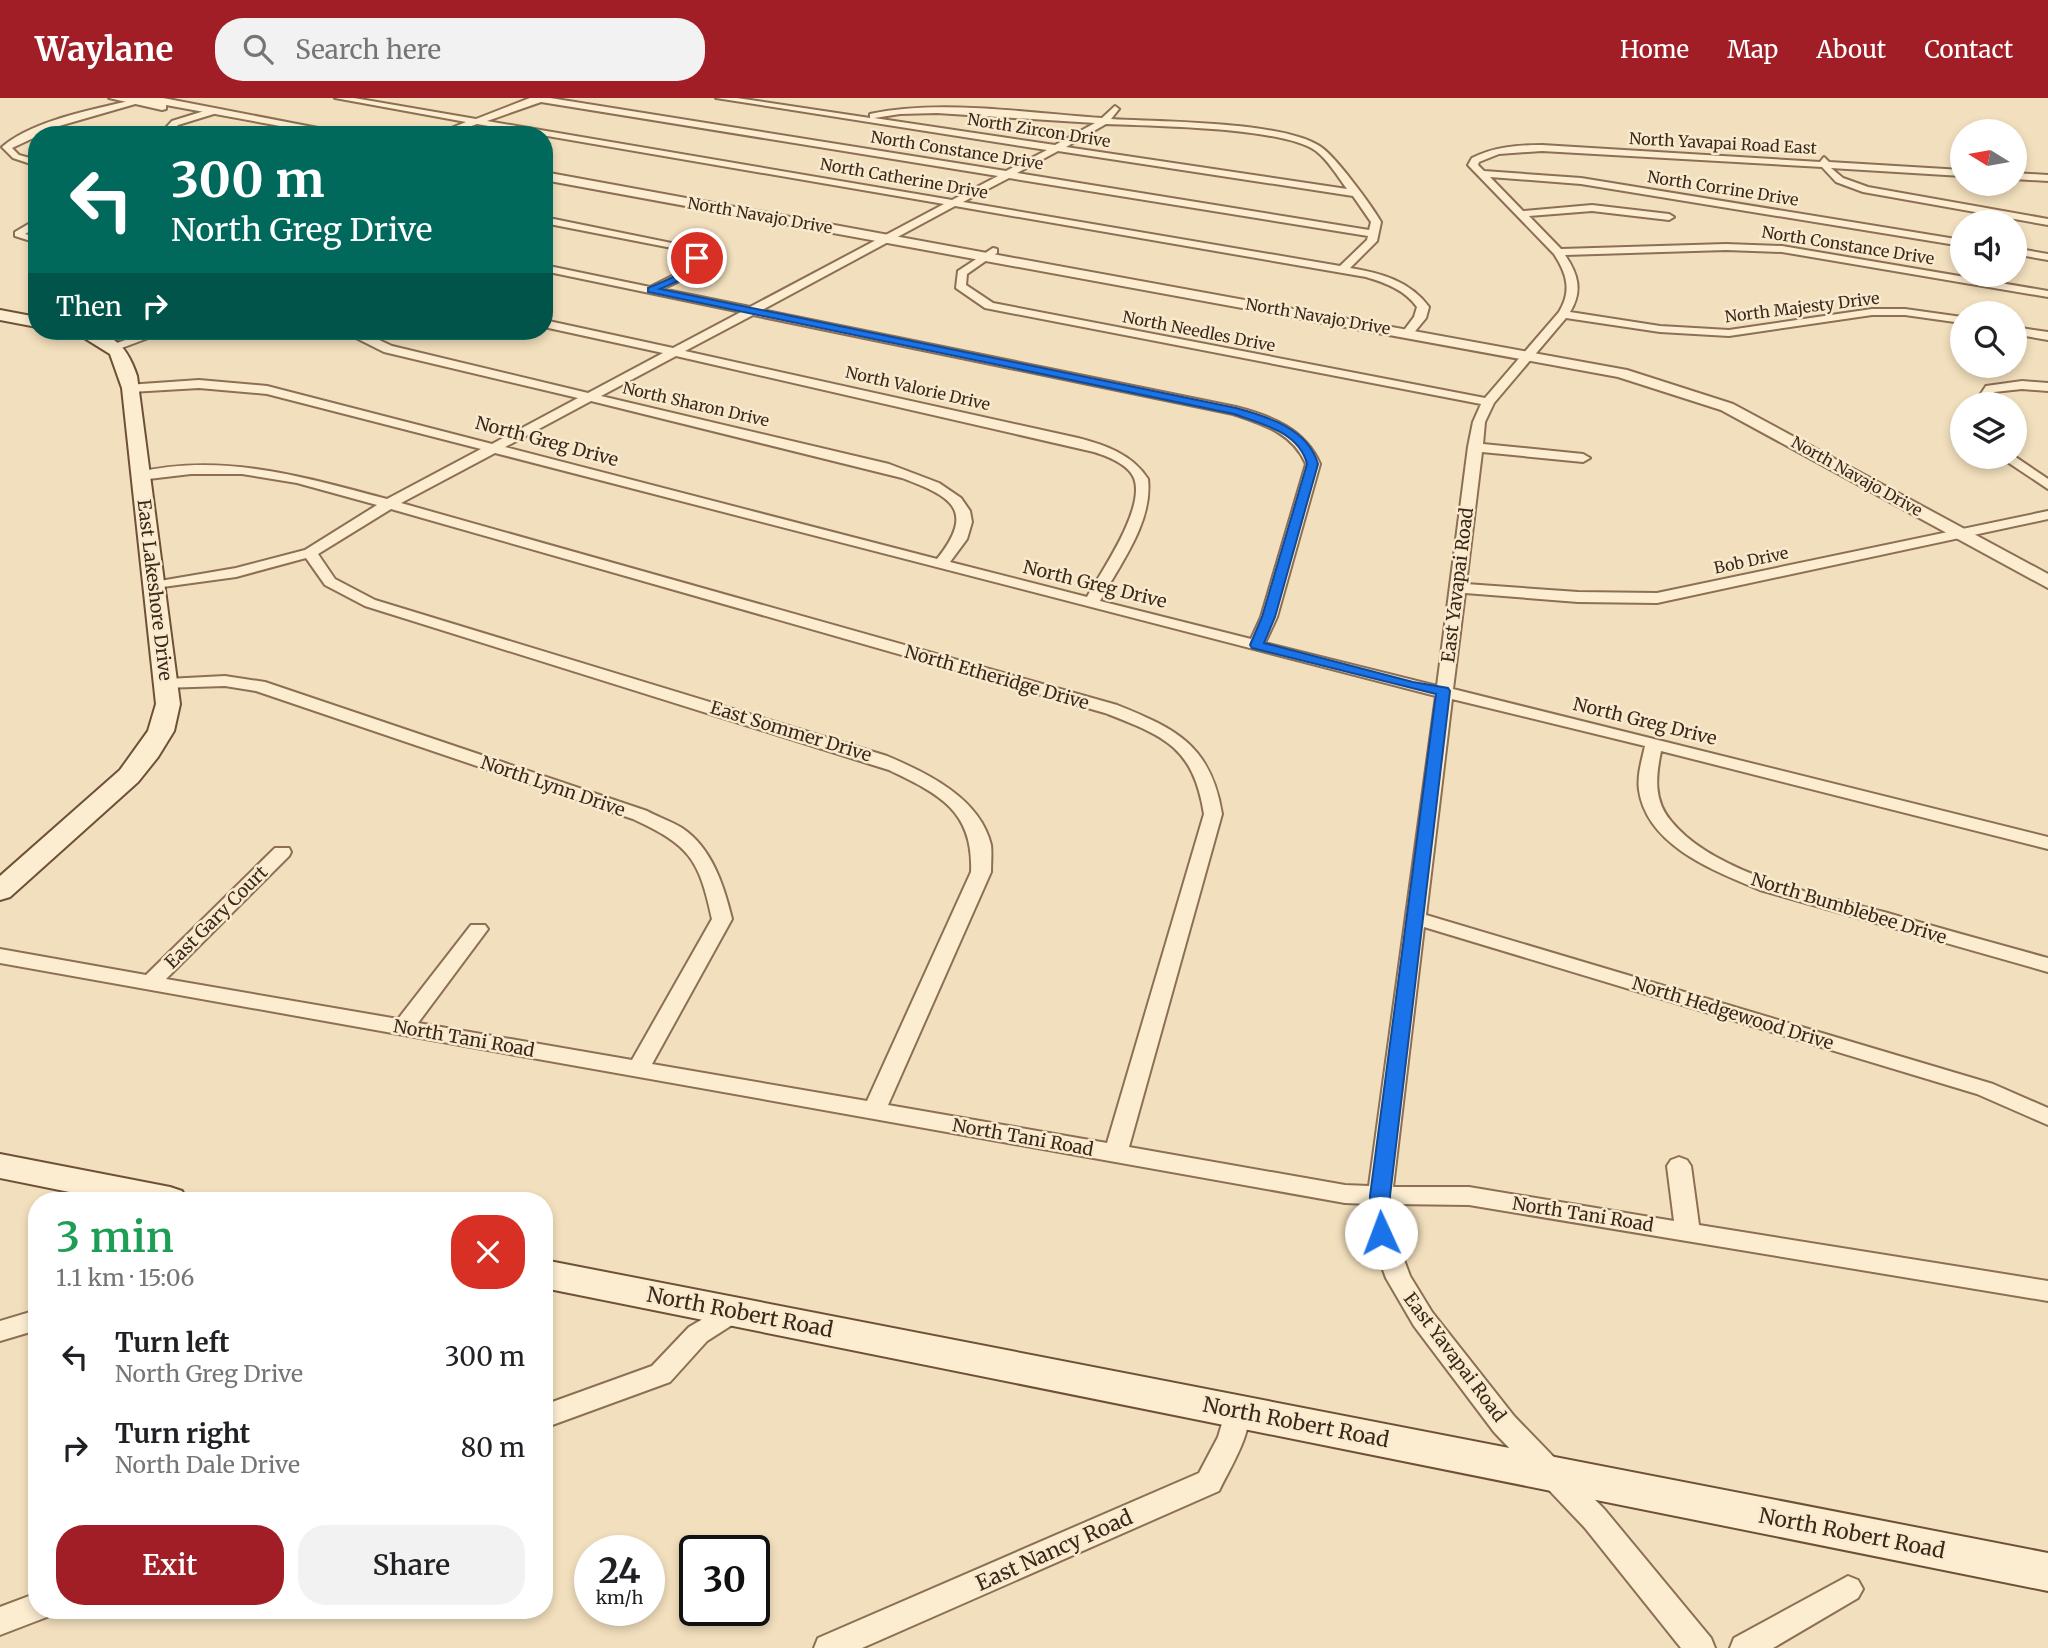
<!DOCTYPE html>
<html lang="en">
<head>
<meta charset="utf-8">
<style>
	body { margin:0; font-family:Merriweather,serif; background:#f2f2f2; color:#202124; height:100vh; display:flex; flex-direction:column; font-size:26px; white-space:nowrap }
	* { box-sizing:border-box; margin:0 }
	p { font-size:23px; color:#757577 }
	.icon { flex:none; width:38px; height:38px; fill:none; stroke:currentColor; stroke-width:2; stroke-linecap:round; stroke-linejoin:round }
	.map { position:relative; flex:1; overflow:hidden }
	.side { position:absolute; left:28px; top:1094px; width:525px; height:427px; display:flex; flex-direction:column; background:#fff; border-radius:28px; box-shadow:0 4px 10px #0003 }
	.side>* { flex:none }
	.guide { position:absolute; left:28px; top:28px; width:525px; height:214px; border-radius:28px; box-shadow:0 4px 10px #0003; background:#00695c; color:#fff; overflow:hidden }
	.needle { width:46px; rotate:281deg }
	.fabs { position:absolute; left:1950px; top:21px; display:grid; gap:14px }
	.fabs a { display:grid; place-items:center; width:77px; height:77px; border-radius:50%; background:#fff; box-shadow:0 4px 10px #0003; font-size:35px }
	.speed { position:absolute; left:574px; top:1437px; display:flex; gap:14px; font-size:35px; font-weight:700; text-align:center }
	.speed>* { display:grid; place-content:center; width:91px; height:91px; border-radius:50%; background:#fff; box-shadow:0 4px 10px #0003; line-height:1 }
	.speed small { font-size:18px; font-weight:400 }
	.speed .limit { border:4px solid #111; border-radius:10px; background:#fff; color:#111 }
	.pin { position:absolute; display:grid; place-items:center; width:60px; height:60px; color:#fff; margin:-30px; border:4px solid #fff; border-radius:50%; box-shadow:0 2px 7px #0007 }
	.me { position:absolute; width:77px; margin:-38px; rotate:358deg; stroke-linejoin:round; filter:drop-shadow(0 0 5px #0008) }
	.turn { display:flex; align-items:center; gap:24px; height:147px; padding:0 28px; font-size:32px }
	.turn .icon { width:91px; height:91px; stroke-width:2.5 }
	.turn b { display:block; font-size:49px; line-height:60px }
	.then { display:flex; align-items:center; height:66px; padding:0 28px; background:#0003; gap:14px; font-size:26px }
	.round { display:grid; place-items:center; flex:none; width:74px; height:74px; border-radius:28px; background:#f2f2f2 }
	.headline { display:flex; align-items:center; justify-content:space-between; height:119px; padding:0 28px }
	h1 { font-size:42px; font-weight:600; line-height:52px; color:#1e9e55 }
	.button { display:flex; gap:14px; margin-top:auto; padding:14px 28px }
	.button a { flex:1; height:80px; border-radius:28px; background:#a11e27; color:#fff; font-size:28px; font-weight:600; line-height:80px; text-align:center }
	.button a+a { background:#f2f2f2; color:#202124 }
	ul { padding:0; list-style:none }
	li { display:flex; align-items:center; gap:21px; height:91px; padding:0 28px }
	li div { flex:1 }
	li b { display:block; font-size:26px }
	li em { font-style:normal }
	header { display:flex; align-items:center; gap:42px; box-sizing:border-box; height:98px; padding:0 35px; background:#a11e27; color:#fff }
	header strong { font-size:33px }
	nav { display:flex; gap:38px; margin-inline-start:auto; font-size:24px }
	.search { width:490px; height:63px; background:#f2f2f2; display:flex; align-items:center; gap:18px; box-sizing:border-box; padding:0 24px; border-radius:28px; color:#757577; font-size:26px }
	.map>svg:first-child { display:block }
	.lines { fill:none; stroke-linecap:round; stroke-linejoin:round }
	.minor-casing { stroke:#8c6f54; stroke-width:4 }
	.tertiary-casing { stroke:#8c6f54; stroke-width:4 }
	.secondary-casing { stroke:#6e5038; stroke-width:4 }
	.minor { fill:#fcedd1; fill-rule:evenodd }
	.tertiary { fill:#fcedd1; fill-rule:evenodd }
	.secondary { fill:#fcedd1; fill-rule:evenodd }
	.route { fill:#1a73e8; stroke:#114b97; stroke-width:2 }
	.labels { text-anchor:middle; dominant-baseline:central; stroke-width:5; stroke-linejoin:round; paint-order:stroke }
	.far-street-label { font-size:16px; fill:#3a281b; stroke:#f9eace }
	.street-label { font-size:18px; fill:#3a281b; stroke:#f9eace }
	.near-street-label { font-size:21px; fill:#3a281b; stroke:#f9eace }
</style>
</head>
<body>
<header>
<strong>Waylane</strong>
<div class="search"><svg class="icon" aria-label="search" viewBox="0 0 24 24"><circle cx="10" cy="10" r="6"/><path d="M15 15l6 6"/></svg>Search here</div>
<nav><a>Home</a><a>Map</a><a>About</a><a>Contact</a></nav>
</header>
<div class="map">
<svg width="2048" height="1550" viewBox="0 0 2048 1550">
	<rect width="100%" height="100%" fill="#f2dfbd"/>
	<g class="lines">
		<g class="minor-casing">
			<path id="minor" d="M142,0H156L59,28L12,50L19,57L37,62V68L13,60L2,49C34,21 101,10 142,0Z
				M335,0H354L476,21L530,0H550L1006,73L1047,52L716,0H737L870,20V16C940,1 1029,15 1102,20L1115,8L1119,11L1111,21C1160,24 1284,23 1321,49C1335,58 1372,108 1381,124L1377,143L1350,170C1381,175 1410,183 1429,209L1426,220L1412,237L1402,235L1414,219L1417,209C1405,192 1386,185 1366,179L955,108L762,212L1236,309C1271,318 1305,331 1320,366L1277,519L1265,545L1437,588L1468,349L1473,324L1481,306L985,210L956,190L958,173L993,150L997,151V155L967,176L966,187L993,205L1485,300L1559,214C1572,193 1567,176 1554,156L1468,67L1472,60C1494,49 1517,47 1542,47L1820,64L1824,59L1829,64L1962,72V78L1831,70L1843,80L1868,89L2048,121V127L1863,94L1836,84L1822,69L1542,53L1499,56L1479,64L1478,67L1484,73L1581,80L1962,142V148L1581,86L1490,79L1523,113L1592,107L1669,116L1674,119L1669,122L1592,113L1529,118L1561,151L1726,146L1782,148L2048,193V199L1782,154L1726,152L1565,157C1578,176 1583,193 1570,214L1660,228L1729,232L1872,211H1905L1962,219V225L1905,217H1872L1729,238L1660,234L1566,220L1494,305L1485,324L1483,346L1583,356L1590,360L1583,364L1482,354L1466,486L1578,494L1657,495L2048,413V421L1657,505L1578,504L1465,495L1453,591L2048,739V751L1661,653C1656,678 1653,702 1671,723C1715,777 1819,797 1884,814C1939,830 1993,845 2048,860V874L1760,792C1715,773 1647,748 1639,692C1637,677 1642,662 1645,648L1452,601L1426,817L1993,986L2048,1010V1027L1977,996L1424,829L1393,1089H1469L1674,1123L1667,1068L1671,1062L1679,1059L1687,1062L1691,1068L1699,1127L2048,1183V1203L1469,1107L1392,1106L1394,1135L1410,1178L1432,1214L1514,1318L1605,1412L1711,1540L1715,1550H1681L1585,1430L1494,1334L1414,1228L1386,1180L1370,1135L1368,1106L1345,1105L0,865V851L146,877L275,750H289L291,754L289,758L166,881L398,921L471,827H485L488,831L418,925L632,962L712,821C699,760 689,747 633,721L256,593L225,588L161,590L159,586L167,581L225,578L265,584L647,713C658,719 671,723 682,730C712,750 724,788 732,821L652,966L867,1003L971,774C974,713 939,696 889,672L365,508L325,487L306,460L236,479L148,491L145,488L148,485L236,470L305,452L377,407L297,385L242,376H191L140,382L133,378L135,375C222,354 304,379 387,401L481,351L267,296L199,290L131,294L127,293V287L199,282L267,288L492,346L578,300L384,254L354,239L352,233H364V235L392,248L588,295L663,255L544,229V222L673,250L741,214L544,173V167L650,189L680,174L691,161L683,153L672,150L544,125V119L691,149L702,160C694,178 679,184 662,191L750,209L944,106L477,26L447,37H434L466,24ZM541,4L998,78L952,102L487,23ZM937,15L1095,25L1055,47L874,20L900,16ZM1106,26C1151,28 1284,29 1316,53C1328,62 1338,79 1347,91L1066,49ZM1058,53L1353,98L1371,124L1369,132L1017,75ZM1009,80L1368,138L1367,142L1340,168L963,104ZM753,217L1233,316C1263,326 1293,335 1306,366L1261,519L1251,541L1100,503C1120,466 1153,424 1148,381C1132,356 1105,347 1078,340L685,253ZM676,258L1094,354C1107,358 1128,366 1134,380C1146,410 1101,474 1087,499L950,464L967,441L972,424L970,413L961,400L939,385L889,366L601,298ZM591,303L902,380C950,398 977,411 937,461L505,349ZM495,355L1436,598L1369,1088L1345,1087L1129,1049L1222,716C1211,648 1177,631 1117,607L401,405ZM391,411L1105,615C1164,638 1193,648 1204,716L1107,1045L888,1007L991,774C991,765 992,756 991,747C980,700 927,675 887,658L375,502L335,481L318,456Z
				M214,10L217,15L178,27L168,37H159L172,23Z
				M2014,75L2048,77V83L2014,81Z
				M37,121V129L25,136L37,139V145L15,138V134Z
				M2014,150L2048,156V162L2014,156Z
				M2014,229L2048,234V242L2014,236Z
				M150,233H167L119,251L109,248Z
				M2022,283L2048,285V293L2022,291L1994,294L1991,306H1979L1980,297L1986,288Z
				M2014,358L2048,381V391L2000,359Z
				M734,1203L743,1206L747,1213L743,1220L707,1243L670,1284L544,1330V1307L652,1268L689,1229Z
				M37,1212V1232L0,1243V1223Z
				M1237,1302L1246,1305C1258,1327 1229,1371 1219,1393L862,1550H814L818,1540L1199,1375L1218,1339L1228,1305Z
				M1848,1478L1858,1482L1863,1491L1858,1500L1773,1550H1730L1734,1540Z
				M37,1495V1512H50L47,1519L0,1537V1509Z"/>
		</g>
		<g class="tertiary-casing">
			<path id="tertiary" d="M109,0H163L354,37H329L166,7V11L162,12Z
				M544,74L1627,272L1733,306L2048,476V490L1721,312L1618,279L544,82Z"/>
		</g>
		<g class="secondary-casing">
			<path id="secondary" d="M0,212L37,219V229L0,222Z
				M73,233C109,233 125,242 137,278L180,606L174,633L158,659L138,684L10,799L0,802V778L120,672L148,633L156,606L122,290L110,256Z
				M0,1056L170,1089L182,1093L187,1102H109L0,1080Z
				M544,1162L2048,1455V1493L544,1190Z"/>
		</g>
		<use href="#minor" class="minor"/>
		<use href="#tertiary" class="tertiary"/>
		<use href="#secondary" class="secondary"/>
	</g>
	<path class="route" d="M694,158L702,160C696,178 677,183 660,191L1236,310C1269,319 1308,331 1318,366L1275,519L1264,545L1413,584L1448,590L1450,593L1390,1098L1392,1135L1389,1141L1381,1143L1374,1141L1371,1135L1370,1098L1436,596L1252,550L1250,547L1262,519L1307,366C1299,334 1262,326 1234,316L648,194V190C666,182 686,177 694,158Z"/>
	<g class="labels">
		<g class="far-street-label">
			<text transform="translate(1039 32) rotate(9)">North Zircon Drive</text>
			<text transform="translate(1723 45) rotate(3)">North Yavapai Road East</text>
			<text transform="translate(957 52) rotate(9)">North Constance Drive</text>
			<text transform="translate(904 80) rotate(10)">North Catherine Drive</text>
			<text transform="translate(1723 90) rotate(9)">North Corrine Drive</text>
			<text transform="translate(760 117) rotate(10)">North Navajo Drive</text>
			<text transform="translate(1848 147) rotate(9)">North Constance Drive</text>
			<text transform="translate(1802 209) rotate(-7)">North Majesty Drive</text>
			<text transform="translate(1318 218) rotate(10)">North Navajo Drive</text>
			<text transform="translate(1199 233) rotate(11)">North Needles Drive</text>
			<text transform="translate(918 290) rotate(13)">North Valorie Drive</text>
			<text transform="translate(696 306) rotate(13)">North Sharon Drive</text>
			<text transform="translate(1857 378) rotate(29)">North Navajo Drive</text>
			<text transform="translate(1751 462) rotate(-12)">Bob Drive</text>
		</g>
		<g class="street-label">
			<text transform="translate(547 343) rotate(15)">North Greg Drive</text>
			<text transform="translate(1095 486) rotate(14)">North Greg Drive</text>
			<text transform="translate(1457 487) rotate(-83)">East Yavapai Road</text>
			<text transform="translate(155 492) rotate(83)">East Lakeshore Drive</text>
			<text transform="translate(997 579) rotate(16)">North Etheridge Drive</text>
			<text transform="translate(1645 623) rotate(14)">North Greg Drive</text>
			<text transform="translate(791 633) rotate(17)">East Sommer Drive</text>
			<text transform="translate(553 688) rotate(19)">North Lynn Drive</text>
			<text transform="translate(1849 810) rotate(17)">North Bumblebee Drive</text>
			<text transform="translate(216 819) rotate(-45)">East Gary Court</text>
			<text transform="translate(1733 915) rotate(17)">North Hedgewood Drive</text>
			<text transform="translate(464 940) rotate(10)">North Tani Road</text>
			<text transform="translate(1023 1039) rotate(10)">North Tani Road</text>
			<text transform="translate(1583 1116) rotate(9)">North Tani Road</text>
			<text transform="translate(1455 1259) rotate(53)">East Yavapai Road</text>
		</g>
		<g class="near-street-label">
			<text transform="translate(740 1214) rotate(11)">North Robert Road</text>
			<text transform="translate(1296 1324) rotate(11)">North Robert Road</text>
			<text transform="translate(1852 1435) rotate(11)">North Robert Road</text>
			<text transform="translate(1054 1452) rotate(-24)">East Nancy Road</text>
		</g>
	</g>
</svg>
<div class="fabs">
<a><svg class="needle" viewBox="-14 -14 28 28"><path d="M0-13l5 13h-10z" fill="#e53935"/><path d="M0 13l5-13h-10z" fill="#757577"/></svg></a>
<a><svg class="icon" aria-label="sound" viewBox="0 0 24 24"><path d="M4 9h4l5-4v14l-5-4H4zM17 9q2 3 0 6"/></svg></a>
<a><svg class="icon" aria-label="search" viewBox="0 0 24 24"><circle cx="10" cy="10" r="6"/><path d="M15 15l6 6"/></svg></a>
<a><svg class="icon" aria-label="layers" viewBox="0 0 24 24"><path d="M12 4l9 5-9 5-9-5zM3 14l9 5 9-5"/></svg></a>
</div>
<div class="speed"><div>24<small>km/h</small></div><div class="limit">30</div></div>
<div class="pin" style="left:697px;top:160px;background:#d93025"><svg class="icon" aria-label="arrive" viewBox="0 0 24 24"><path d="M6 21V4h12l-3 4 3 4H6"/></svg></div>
<svg class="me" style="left:1381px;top:1135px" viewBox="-20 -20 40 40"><circle r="19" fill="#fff"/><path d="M0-13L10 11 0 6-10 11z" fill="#1a73e8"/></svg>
<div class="guide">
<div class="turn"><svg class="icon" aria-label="left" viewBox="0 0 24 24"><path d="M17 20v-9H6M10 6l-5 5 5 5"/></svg><div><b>300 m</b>North Greg Drive</div></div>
<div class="then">Then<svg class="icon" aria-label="right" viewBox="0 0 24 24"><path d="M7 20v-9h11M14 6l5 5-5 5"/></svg></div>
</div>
<section class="side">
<div class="headline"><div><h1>3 min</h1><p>1.1 km · 15:06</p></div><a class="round" style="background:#d93025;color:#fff"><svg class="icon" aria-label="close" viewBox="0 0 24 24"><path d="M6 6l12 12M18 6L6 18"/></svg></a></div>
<ul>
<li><svg class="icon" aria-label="left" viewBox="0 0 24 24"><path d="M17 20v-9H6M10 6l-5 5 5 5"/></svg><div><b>Turn left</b><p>North Greg Drive</p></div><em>300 m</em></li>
<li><svg class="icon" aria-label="right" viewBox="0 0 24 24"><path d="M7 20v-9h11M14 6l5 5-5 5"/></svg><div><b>Turn right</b><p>North Dale Drive</p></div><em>80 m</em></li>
</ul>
<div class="button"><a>Exit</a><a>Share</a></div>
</section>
</div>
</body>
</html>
